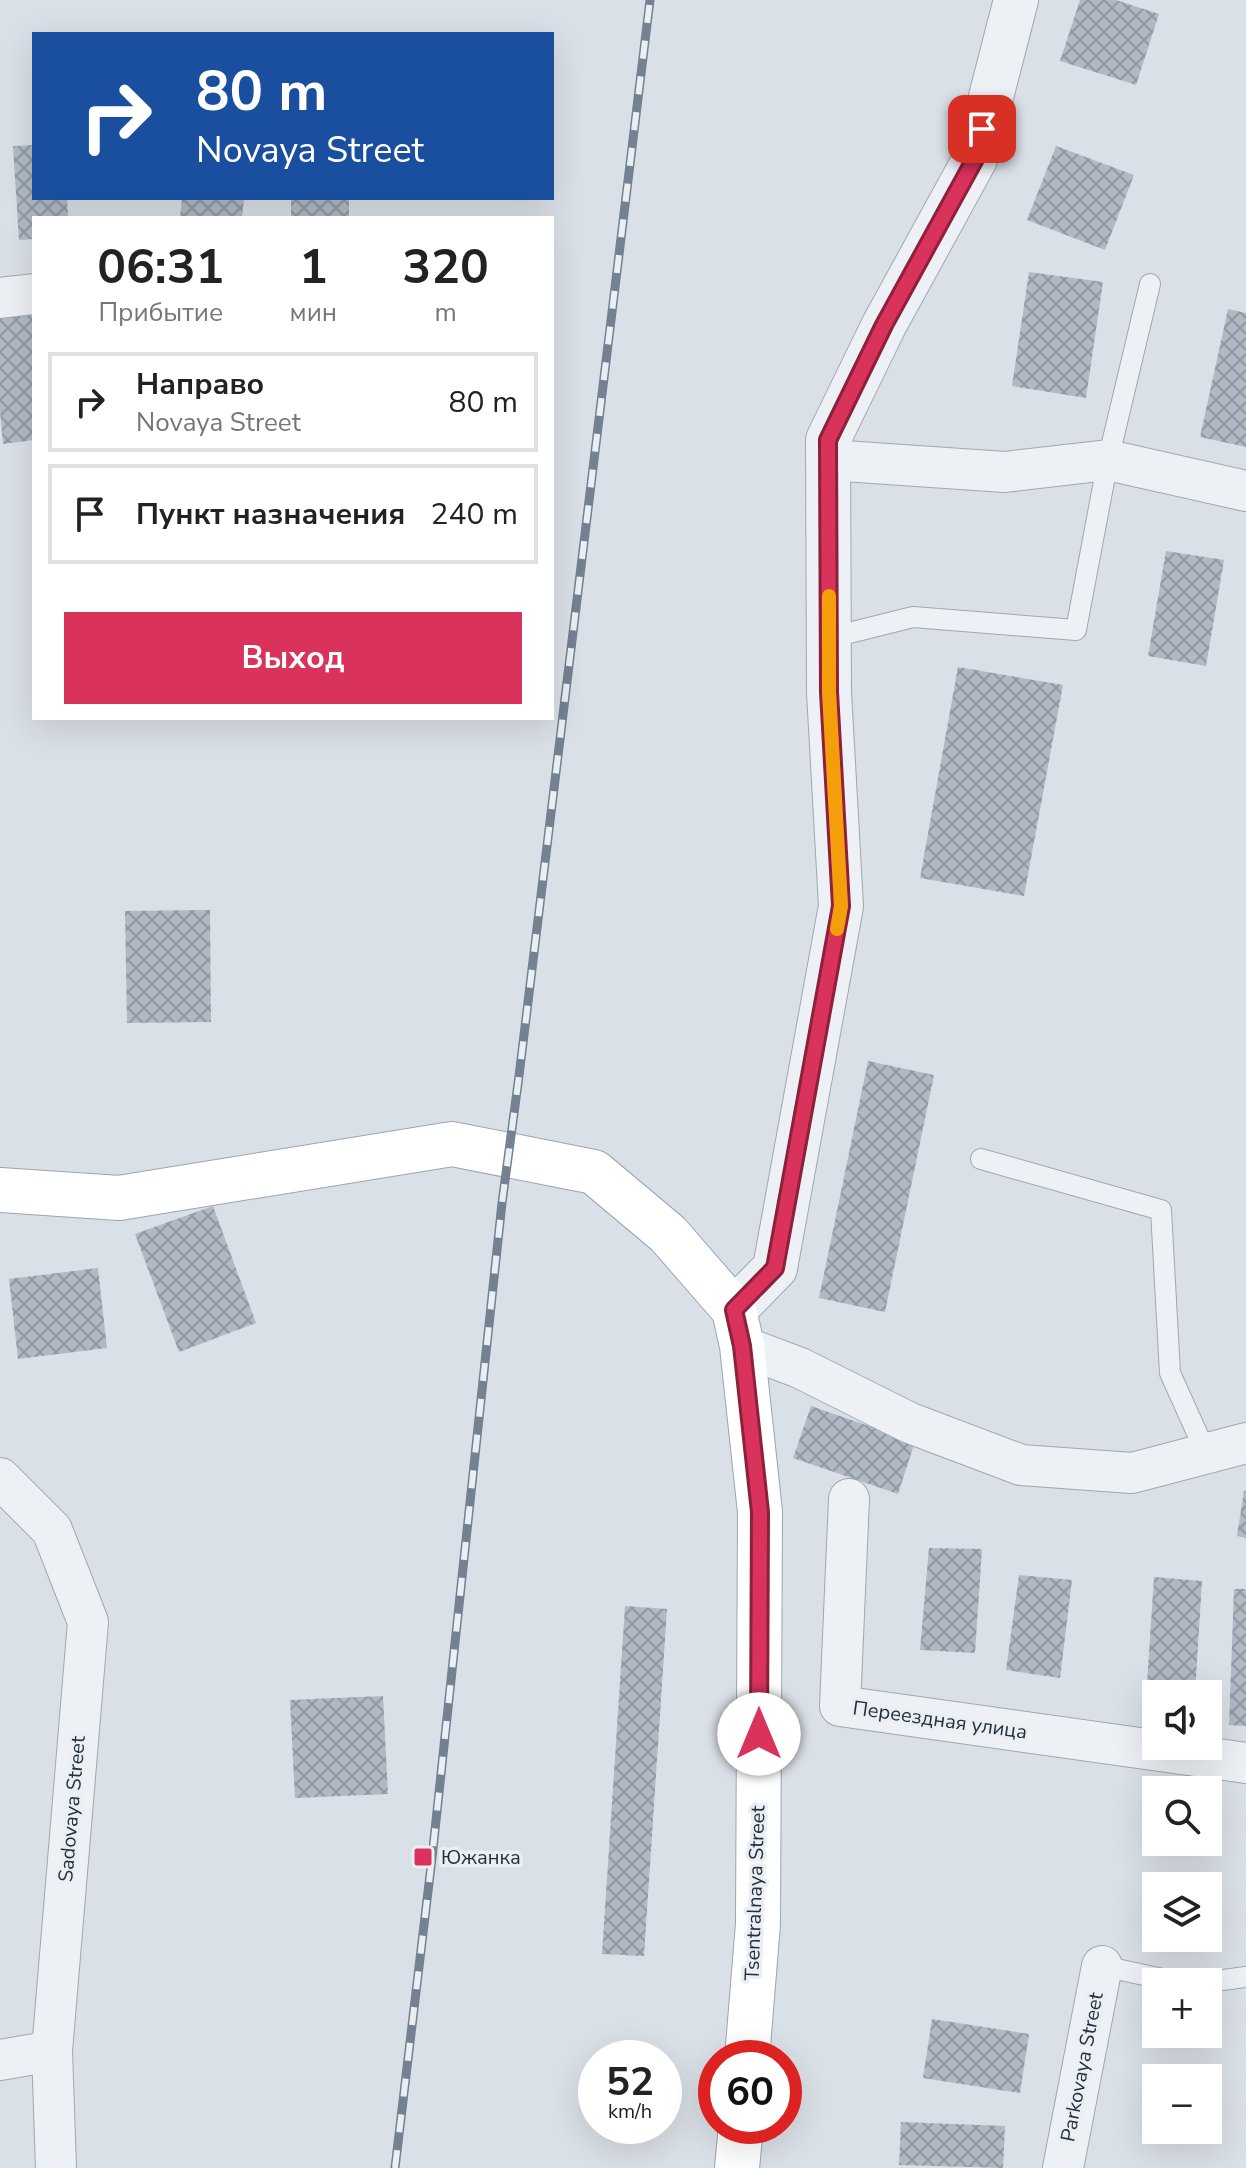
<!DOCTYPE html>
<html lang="ru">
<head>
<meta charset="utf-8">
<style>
	body { margin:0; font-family:"Nunito Sans",sans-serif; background:#f2f2f2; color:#222; height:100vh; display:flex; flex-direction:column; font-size:30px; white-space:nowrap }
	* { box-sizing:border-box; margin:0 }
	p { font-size:26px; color:#767676 }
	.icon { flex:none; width:44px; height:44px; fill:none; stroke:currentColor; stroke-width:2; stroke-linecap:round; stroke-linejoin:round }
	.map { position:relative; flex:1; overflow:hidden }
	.sheet { position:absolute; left:32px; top:216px; width:522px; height:504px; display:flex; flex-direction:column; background:#fff; border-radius:0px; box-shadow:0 8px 32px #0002 }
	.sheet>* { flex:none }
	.banner { position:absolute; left:32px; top:32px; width:522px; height:168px; border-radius:0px; box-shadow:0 8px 32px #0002; background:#1a4fa0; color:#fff; overflow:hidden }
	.controls { position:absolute; left:1142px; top:1680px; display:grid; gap:16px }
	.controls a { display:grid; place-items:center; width:80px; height:80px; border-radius:0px; background:#fff; box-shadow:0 8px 32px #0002; font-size:40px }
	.speed { position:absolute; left:578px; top:2040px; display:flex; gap:16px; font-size:40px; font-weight:700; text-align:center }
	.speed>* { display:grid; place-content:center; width:104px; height:104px; border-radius:50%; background:#fff; box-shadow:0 8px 32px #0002; line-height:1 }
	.speed small { font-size:20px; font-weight:400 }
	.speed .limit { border:12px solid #d22; background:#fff; color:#111 }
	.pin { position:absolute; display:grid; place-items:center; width:68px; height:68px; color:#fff; margin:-34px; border-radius:16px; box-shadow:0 4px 12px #0006 }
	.me { position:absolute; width:88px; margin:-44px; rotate:0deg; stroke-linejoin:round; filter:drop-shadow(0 0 6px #0008) }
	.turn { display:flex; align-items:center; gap:28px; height:168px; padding:0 32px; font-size:36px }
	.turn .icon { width:104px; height:104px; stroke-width:2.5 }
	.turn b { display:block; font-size:56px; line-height:68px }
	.eta { display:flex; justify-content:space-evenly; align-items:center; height:136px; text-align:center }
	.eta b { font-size:48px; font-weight:700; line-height:56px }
	.action { display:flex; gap:16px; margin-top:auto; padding:16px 32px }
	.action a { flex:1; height:92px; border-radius:0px; background:#d9325b; color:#fff; font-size:32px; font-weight:700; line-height:92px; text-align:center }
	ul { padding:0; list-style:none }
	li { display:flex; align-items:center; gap:24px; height:100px; margin:0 16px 12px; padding:0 16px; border:4px solid #e0e0e0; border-radius:0px }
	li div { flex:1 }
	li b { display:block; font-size:30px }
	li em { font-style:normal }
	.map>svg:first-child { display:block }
	.building { fill:url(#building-cross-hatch) }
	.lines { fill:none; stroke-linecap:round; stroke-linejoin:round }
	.service-casing { stroke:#a0a7b1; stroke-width:22 }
	.minor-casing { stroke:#a0a7b1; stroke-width:42 }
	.tertiary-casing { stroke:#a0a7b1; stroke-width:46 }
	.primary-casing { stroke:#99a6b3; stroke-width:46 }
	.service { stroke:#edf1f5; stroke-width:20 }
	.minor { stroke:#edf1f5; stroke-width:40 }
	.tertiary { stroke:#edf1f5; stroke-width:44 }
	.primary { stroke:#fff; stroke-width:44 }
	.rail-casing { stroke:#738191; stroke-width:9 }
	.rail { stroke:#eaeff4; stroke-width:6; stroke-dasharray:18; stroke-linecap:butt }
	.route-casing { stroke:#8d203b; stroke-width:20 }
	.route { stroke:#d9325b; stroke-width:14 }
	.slow { stroke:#f59e0b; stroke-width:14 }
	.poi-dot { fill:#d9325b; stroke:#eaeff4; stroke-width:3 }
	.labels { text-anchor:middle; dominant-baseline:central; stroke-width:7; stroke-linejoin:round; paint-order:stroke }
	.street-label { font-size:20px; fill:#242f3e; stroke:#eaeff4 }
	.poi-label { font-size:20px; fill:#242f3e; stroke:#eaeff4; text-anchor:start }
</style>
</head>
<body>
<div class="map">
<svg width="1246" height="2168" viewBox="0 0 1246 2168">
	<defs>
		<pattern id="building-cross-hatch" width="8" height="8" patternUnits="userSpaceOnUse" patternTransform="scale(2)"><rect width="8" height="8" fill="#b1bac4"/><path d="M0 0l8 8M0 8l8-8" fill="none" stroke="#9098a1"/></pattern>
	</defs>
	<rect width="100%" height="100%" fill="#dae0e7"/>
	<path class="building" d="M1080,0H1116L1159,14L1136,85L1060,61Z
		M34,145V198H67L68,218H34V239L19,240L13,146Z
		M1056,146L1134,175L1105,250L1027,220Z
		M182,198H244L242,218H180Z
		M291,198H349V218H291Z
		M1029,272L1103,282L1086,398L1012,386Z
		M34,297V440L3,444L0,412V300Z
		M1228,309L1246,313V447L1200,437Z
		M1166,551L1224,560L1206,666L1148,656Z
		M958,667L1063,685L1024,896L920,878Z
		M210,910L211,1022L127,1023L125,911Z
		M868,1061L934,1075L885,1312L819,1298Z
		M213,1206L256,1323L179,1352L135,1234Z
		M98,1268L107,1348L18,1359L9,1279Z
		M811,1406L915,1442L898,1494L793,1458Z
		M1244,1491H1246V1538L1237,1536Z
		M929,1548L982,1549L975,1653L920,1650Z
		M1019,1575L1072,1580L1060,1678L1006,1670Z
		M1154,1577L1202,1581L1195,1694H1156V1700L1146,1699Z
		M1234,1589H1246V1726L1229,1725Z
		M625,1606L667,1609L644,1956L602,1954Z
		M383,1696L388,1794L295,1798L290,1700Z
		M932,2019L1029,2034L1020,2093L923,2078Z
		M901,2122L1005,2126L1003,2168L899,2165Z"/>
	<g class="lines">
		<g class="service-casing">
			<path id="service" d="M829,638L913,617L1076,630L1108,460L1150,284
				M981,1159L1161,1210L1170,1373L1206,1453
				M1102,1966L1177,1982
				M1208,1982L1246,1977"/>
		</g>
		<g class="minor-casing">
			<path id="minor" d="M0,298L34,294
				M829,460L1005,472L1108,460L1246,491
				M742,1346L800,1368L910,1423L1021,1465L1132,1473L1246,1443
				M0,1478L52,1530L88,1622L52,2051L56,2168
				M849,1499L840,1706L1246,1763
				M0,2060L52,2051
				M1063,2168L1102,1966"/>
		</g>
		<g class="tertiary-casing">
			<path id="tertiary" d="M734,1310L775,1268L841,906L829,692L828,440L884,325L975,159L1016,0"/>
		</g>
		<g class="primary-casing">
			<path id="primary" d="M0,1190L119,1198L452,1144L594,1172L668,1234L734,1310L742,1346L760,1512L758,1924L747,2058
				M737,2168L741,2126"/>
		</g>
		<use href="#service" class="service"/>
		<use href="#minor" class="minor"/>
		<use href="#tertiary" class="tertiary"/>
		<use href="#primary" class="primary"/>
		<g class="rail-casing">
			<path id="rail" d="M395,2168L432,1858L502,1203L519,1076L650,0"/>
		</g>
		<use href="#rail" class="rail"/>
	</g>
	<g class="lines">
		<g class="route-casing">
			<path id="route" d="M759,1734L760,1512L742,1346L734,1310L775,1268L841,906L829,692L828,440L884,325L975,159L982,129"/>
		</g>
		<use href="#route" class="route"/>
		<path class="slow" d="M829,596V692L841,906L837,929"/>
	</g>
	<rect class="poi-dot" x="413" y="1847" width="20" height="20" rx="4"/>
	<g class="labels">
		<g class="street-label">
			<text transform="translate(940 1720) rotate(8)">Переездная улица</text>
			<text transform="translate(72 1809) rotate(-85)">Sadovaya Street</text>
			<text transform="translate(755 1893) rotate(-88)">Tsentralnaya Street</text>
			<text transform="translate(1082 2067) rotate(-79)">Parkovaya Street</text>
		</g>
		<g class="poi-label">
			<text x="441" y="1857">Южанка</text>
		</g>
	</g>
</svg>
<div class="controls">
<a><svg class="icon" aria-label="sound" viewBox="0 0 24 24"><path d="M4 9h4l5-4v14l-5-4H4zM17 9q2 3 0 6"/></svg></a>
<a><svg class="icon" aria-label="search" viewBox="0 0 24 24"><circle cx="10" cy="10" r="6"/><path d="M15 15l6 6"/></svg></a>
<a><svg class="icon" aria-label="layers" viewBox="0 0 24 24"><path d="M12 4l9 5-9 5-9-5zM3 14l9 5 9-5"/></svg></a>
<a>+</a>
<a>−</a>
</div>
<div class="speed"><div>52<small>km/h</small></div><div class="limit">60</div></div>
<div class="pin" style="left:982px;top:129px;background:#d93025"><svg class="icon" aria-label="arrive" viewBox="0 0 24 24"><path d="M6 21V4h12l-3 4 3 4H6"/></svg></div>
<svg class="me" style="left:759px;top:1734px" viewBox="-20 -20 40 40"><circle r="19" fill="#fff"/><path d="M0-13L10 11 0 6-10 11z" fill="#d9325b"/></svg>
<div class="banner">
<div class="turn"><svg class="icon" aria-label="right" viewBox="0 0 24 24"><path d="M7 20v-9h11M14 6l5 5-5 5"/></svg><div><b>80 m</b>Novaya Street</div></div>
</div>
<section class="sheet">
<div class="eta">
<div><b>06:31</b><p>Прибытие</p></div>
<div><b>1</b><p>мин</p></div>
<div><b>320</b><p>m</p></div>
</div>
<ul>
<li><svg class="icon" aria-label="right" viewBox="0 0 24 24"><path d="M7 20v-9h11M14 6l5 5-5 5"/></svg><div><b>Направо</b><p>Novaya Street</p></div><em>80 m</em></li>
<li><svg class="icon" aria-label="arrive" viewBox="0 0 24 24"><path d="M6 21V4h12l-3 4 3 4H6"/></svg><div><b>Пункт назначения</b></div><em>240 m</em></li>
</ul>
<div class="action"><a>Выход</a></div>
</section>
</div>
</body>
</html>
